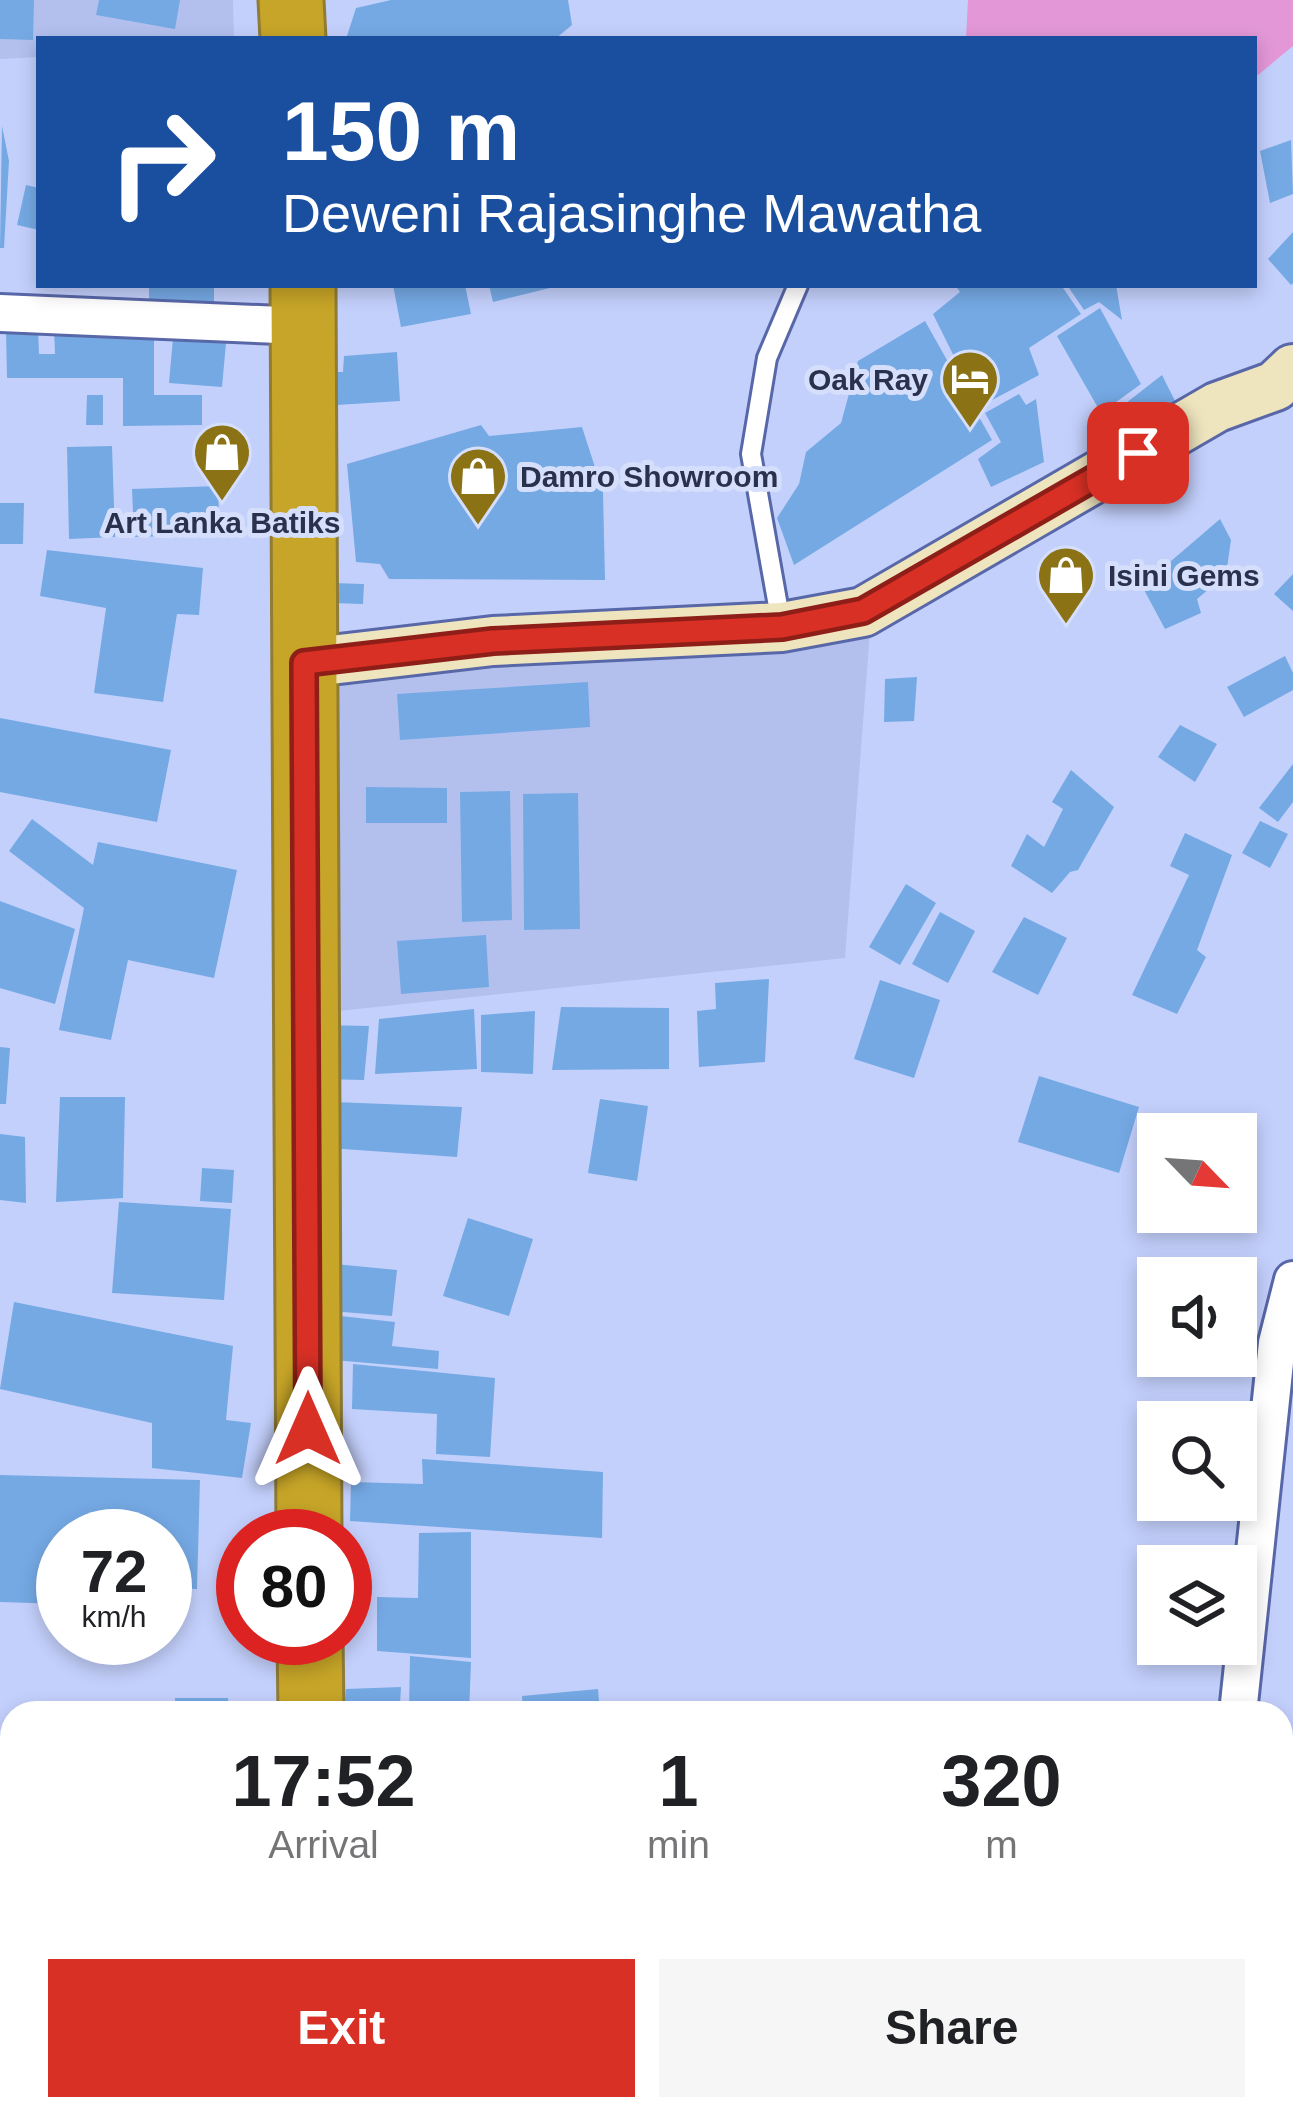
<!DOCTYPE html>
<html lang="en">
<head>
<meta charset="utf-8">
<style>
	body { margin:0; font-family:Helvetica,sans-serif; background:#f6f6f6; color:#202124; height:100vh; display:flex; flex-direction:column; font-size:45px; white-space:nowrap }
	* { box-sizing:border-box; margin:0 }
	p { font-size:39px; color:#757577 }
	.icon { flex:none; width:66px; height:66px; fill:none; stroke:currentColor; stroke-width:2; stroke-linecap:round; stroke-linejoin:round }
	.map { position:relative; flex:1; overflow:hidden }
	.sheet { position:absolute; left:0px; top:1701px; width:1293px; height:420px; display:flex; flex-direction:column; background:#fff; border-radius:36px 36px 0 0; box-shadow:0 6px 18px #0003 }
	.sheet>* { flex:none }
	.banner { position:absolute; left:36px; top:36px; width:1221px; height:252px; border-radius:0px; box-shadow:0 6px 18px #0003; background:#1a4fa0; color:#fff; overflow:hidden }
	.needle { width:78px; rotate:115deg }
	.tools { position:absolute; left:1137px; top:1113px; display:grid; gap:24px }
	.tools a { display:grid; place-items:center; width:120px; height:120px; border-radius:0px; background:#fff; box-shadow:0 6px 18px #0003; font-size:60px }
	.speed { position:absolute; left:36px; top:1509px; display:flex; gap:24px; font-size:60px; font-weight:700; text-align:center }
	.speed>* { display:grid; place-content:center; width:156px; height:156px; border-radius:50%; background:#fff; box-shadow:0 6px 18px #0003; line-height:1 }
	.speed small { font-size:30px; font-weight:400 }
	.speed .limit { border:18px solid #d22; background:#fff; color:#111 }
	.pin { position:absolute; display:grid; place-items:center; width:102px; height:102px; color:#fff; margin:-51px; border-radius:24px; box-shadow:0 6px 18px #0006 }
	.me { position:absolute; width:132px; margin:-66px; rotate:0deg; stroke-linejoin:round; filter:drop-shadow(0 0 9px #0008) }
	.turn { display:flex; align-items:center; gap:42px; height:252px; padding:0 48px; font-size:54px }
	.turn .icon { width:156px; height:156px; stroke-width:2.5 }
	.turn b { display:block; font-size:84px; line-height:102px }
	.eta { display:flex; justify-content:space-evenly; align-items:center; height:204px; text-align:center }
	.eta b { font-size:72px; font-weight:600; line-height:84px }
	.primary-button { display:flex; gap:24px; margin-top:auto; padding:24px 48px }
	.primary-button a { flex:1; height:138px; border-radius:0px; background:#d93025; color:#fff; font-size:48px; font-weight:600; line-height:138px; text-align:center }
	.primary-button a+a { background:#f6f6f6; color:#202124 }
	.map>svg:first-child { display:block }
	.built { fill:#b3c0ee }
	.water { fill:#e397d7 }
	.building { fill:#75a9e4 }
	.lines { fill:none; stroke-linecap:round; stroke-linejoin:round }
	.lane-casing { stroke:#5867a8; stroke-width:24 }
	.street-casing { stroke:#5867a8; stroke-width:42 }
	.secondary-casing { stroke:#5867a8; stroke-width:54 }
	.highway-casing { stroke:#907c35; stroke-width:69 }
	.lane { stroke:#fff; stroke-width:18 }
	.street { stroke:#fff; stroke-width:36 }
	.secondary { stroke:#eee4be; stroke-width:48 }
	.highway { stroke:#c7a528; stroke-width:63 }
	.route-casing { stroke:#8d1f18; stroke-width:30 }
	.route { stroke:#d93025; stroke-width:21 }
	.labels { text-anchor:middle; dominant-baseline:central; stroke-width:10; stroke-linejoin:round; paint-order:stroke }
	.poi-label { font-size:30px; font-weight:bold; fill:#2a314d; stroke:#d5defb; text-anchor:start }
</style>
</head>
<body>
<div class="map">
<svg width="1293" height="2121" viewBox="0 0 1293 2121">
	<rect width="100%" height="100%" fill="#c4d0fc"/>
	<path class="built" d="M0,0H233L234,39H39V57L0,59Z
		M870,631L845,958L329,1012L330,681L495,662Z"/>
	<path class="water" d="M968,0H1293V46L1258,75H1254V39H966Z"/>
	<path class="building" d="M0,0H34L33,40L0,39Z
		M99,0H180L175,29L96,15Z
		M391,0H568L572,25L555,39H346L356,8Z
		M2,126L9,161L4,248H0Z
		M1291,140L1293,194L1270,203L1260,151Z
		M26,185L39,188V230L17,225Z
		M1293,232V283L1291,285L1268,259Z
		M149,285H214V306L149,307Z
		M393,285H465L471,314L401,327Z
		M489,285H553L554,287L493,302Z
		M955,285H1061L1081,314L1029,348L1039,375L979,407L933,314L960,292Z
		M1067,285H1116L1122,320L1099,302L1084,310Z
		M1100,308L1141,384L1101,413L1057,336Z
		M925,321L992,440L794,565L777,518L799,484L806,452L841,423L858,361Z
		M154,328V395H202V425L123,426V378H7L6,329H38L39,354H55L54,329Z
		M173,338L226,343L222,387L169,383Z
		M397,352L400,401L321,406L319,372H343L344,356Z
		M1162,375L1175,401L1140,427L1126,403Z
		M1019,394L1026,405L1036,399L1044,462L991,487L978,459L1001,442L985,413Z
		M87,395H103V425H86Z
		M481,425L489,436L582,427L603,492L605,580L389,579L380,564L356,562L347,464Z
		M112,446L115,537L69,539L67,447Z
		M218,486L219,516H205L206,535L134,537L132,489Z
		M0,503H24L23,544H0Z
		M1220,519L1231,540L1226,575L1197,599L1201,613L1165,629L1142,586Z
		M47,550L203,568L199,615L177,614L163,702L94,693L106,608L40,596Z
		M1293,574V611L1274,594Z
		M332,583L364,584L363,604L331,603Z
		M1285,656L1293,673V690L1244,717L1227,687Z
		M917,677L914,721L884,722L885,679Z
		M588,682L590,727L400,740L397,694Z
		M0,718L171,750L157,822L0,792Z
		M1180,725L1217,744L1195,782L1158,757Z
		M1293,764V802L1278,822L1259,808Z
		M1071,770L1114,807L1078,870L1070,872L1052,893L1011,866L1027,834L1044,847L1063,809L1052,802Z
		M366,787L447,788V823H366Z
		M510,791L512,920L462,922L460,792Z
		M578,793L580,929L524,930L523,794Z
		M32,819L93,865L98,842L237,870L214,978L128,960L111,1040L59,1030L84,908L9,851Z
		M1260,821L1288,834L1270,868L1242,853Z
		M1185,833L1232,855L1197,950L1206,957L1177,1014L1132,995L1189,875L1170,866Z
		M906,884L936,903L900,965L869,947Z
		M0,901L75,929L55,1004L0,988Z
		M940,912L975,931L948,983L912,964Z
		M1024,917L1067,938L1038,995L992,972Z
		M486,935L489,987L401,994L397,941Z
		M769,979L765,1062L699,1067L697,1011L716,1009L715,983Z
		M880,980L940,1000L914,1078L854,1059Z
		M561,1007L669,1008V1069L552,1070Z
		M474,1009L477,1069L375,1074L379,1019Z
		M535,1011L533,1074L481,1072V1015Z
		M320,1025L369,1026L364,1080L318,1079Z
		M0,1047L10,1048L6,1104H0Z
		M1039,1076L1139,1107L1119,1173L1018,1142Z
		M60,1097H125L123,1198L56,1202Z
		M600,1099L648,1106L637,1181L588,1173Z
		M334,1102L462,1107L457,1157L329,1148Z
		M0,1134L25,1137L26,1203L0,1200Z
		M202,1168L234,1170L232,1203L200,1201Z
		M119,1202L231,1209L224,1300L112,1293Z
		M468,1218L533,1239L509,1316L443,1296Z
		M335,1264L397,1270L392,1316L331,1311Z
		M14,1302L233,1346L226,1420L251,1423L242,1478L152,1468V1423L0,1389Z
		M322,1314L395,1322L392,1346L439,1351L438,1369L322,1359Z
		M353,1364L495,1378L490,1457L436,1454L437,1414L352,1409Z
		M422,1459L603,1472L602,1538L350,1521L351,1482L423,1484Z
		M0,1475L200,1480L197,1589L165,1588V1536H63L62,1604L0,1602Z
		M471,1532V1658L377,1651V1597L418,1598L419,1533Z
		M410,1656L471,1662L469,1713L409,1711Z
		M401,1687L400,1704L345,1702L346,1689Z
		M598,1689L600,1713H523L522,1696Z
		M175,1698H228L229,1713H175Z
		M12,1799V1859L0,1860V1800Z
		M0,1870H12V1954H0Z"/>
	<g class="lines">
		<g class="lane-casing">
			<path id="lane" d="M781,623L751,454L767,358L798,285"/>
		</g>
		<g class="street-casing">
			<path id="street" d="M0,313L304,326
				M1238,1713L1277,1343L1293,1280
				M1281,1879L1290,1939L1281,1982
				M316,2112L505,2121
				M1251,2121L1253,2109"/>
		</g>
		<g class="secondary-casing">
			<path id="secondary" d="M305,663L493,641L782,627L863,612L1217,407L1275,386L1293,369"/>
		</g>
		<g class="highway-casing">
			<path id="highway" d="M291,0L293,39
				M303,285L309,1536
				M310,1638L311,1713
				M316,2109V2121"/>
		</g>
		<use href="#lane" class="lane"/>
		<use href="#street" class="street"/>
		<use href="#secondary" class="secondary"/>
		<use href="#highway" class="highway"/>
	</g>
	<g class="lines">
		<g class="route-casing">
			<path id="route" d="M308,1429L304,663L493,641L782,627L863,611L1138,453"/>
		</g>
		<use href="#route" class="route"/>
	</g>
	<defs>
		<g id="hotel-pin" transform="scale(3)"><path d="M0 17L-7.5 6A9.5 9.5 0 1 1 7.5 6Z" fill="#8b7215" stroke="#d5defb"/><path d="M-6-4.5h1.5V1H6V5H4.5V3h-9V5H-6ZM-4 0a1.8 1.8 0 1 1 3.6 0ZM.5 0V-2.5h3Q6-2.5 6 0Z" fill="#fff"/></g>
		<g id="shop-pin" transform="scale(3)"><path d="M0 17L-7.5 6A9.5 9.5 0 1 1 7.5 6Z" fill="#8b7215" stroke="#d5defb"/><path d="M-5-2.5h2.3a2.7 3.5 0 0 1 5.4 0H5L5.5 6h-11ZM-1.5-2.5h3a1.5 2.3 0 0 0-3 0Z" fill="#fff"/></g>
	</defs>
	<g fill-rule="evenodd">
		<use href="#hotel-pin" x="970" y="379"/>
		<use href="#shop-pin" x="222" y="452"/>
		<use href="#shop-pin" x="478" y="476"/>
		<use href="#shop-pin" x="1066" y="575"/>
	</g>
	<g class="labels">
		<g class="poi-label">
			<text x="928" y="379" text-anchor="end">Oak Ray</text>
			<text x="520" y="476">Damro Showroom</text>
			<text x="222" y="522" text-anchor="middle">Art Lanka Batiks</text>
			<text x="1108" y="575">Isini Gems</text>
		</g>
	</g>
</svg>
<div class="tools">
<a><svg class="needle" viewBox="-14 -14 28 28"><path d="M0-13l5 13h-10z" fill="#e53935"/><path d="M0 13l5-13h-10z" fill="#757577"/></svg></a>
<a><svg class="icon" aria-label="sound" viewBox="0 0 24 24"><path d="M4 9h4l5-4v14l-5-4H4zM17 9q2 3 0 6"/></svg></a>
<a><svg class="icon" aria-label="search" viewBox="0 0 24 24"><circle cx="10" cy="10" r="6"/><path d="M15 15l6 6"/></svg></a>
<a><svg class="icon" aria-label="layers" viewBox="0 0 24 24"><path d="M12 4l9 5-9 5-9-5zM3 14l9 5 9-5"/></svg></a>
</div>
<div class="speed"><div>72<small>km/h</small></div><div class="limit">80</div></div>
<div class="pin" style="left:1138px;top:453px;background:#d93025"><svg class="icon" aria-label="arrive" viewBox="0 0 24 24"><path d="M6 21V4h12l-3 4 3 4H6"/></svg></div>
<svg class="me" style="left:308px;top:1429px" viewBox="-20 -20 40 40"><path d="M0-17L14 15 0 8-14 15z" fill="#d93025" stroke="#fff" stroke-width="4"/></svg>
<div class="banner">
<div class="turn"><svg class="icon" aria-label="right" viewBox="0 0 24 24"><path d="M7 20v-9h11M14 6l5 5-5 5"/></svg><div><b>150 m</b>Deweni Rajasinghe Mawatha</div></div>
</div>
<section class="sheet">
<div class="eta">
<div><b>17:52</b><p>Arrival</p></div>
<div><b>1</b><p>min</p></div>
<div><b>320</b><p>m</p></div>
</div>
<div class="primary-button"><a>Exit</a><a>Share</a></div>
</section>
</div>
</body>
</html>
